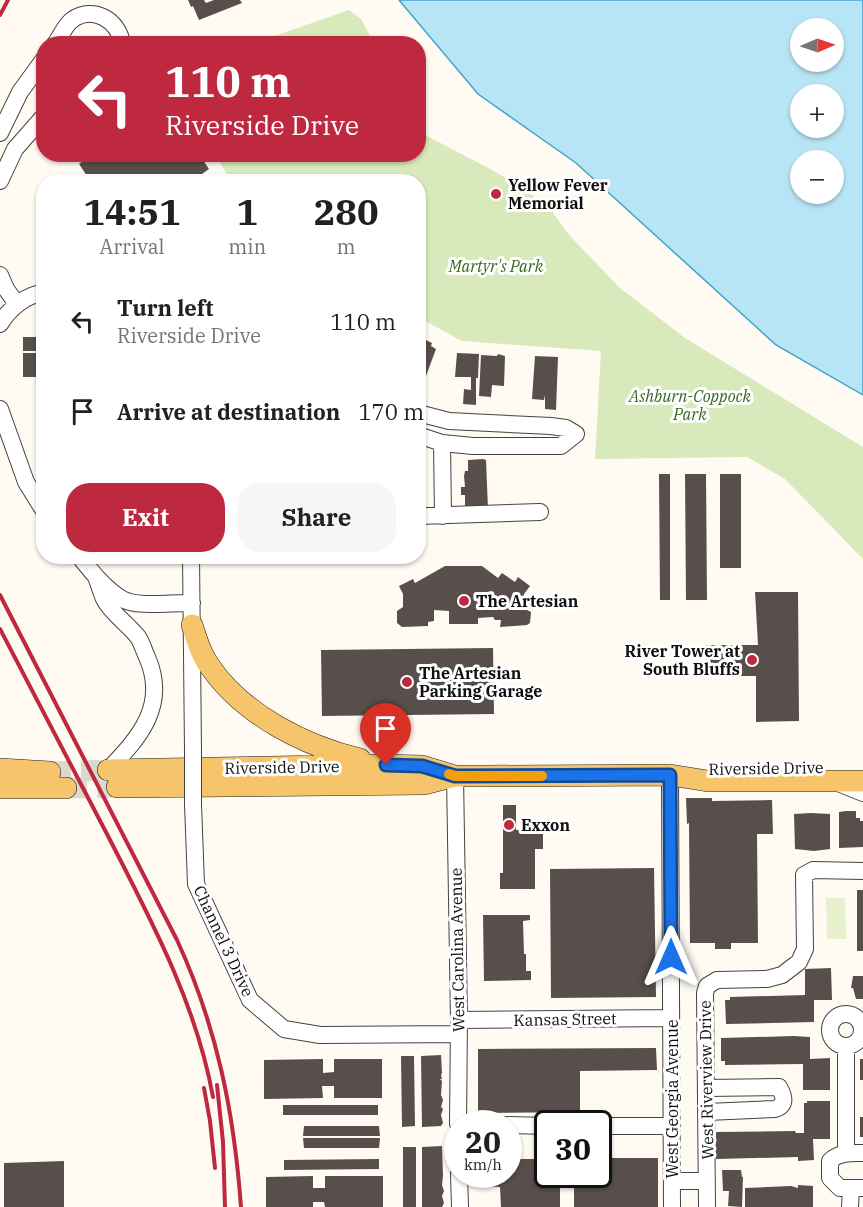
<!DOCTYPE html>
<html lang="en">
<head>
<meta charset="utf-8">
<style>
	body { margin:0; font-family:"IBM Plex Serif",serif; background:#f6f6f6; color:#202124; height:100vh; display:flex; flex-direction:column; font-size:22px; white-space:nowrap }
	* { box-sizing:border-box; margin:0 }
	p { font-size:20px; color:#757577 }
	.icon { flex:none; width:33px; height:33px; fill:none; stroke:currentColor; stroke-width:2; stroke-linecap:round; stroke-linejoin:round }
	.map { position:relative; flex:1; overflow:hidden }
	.panel { position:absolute; left:36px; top:174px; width:390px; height:390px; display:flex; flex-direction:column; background:#fff; border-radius:24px; box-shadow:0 2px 4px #0004 }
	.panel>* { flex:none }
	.banner { position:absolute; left:36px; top:36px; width:390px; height:126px; border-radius:24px; box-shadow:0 2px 4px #0004; background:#be2940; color:#fff; overflow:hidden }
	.needle { width:39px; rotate:88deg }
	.fabs { position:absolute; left:790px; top:18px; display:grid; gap:12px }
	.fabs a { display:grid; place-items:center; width:54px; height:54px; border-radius:50%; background:#fff; box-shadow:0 2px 4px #0004; font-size:30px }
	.speed { position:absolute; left:444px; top:1110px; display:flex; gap:12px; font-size:30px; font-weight:700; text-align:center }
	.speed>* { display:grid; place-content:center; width:78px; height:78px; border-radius:50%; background:#fff; box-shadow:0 2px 4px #0004; line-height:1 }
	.speed small { font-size:15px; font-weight:400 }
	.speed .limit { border:3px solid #111; border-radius:9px; background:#fff; color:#111 }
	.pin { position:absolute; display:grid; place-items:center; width:51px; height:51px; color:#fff; margin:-62px -26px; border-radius:50% 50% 50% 0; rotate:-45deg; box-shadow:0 0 6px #0007 }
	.pin .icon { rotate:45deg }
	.me { position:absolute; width:66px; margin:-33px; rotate:0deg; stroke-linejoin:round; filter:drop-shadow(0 0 4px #0008) }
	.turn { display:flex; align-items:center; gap:21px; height:126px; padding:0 30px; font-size:27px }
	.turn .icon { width:78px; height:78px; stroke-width:2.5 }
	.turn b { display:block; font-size:42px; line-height:51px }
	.eta { display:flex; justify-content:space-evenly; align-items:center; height:102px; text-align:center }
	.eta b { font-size:36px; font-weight:700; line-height:42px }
	.button { display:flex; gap:12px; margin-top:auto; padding:12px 30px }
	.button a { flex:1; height:69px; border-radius:24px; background:#be2940; color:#fff; font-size:24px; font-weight:700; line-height:69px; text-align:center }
	.button a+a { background:#f6f6f6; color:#202124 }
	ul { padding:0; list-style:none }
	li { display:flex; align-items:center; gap:18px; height:90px; padding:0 30px }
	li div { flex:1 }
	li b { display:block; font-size:22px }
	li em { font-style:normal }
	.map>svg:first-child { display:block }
	.green { fill:#d8e9bc }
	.pitch { fill:#e8f1cd }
	.water { fill:#b8e5f5; stroke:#40a3cb; stroke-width:1.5; fill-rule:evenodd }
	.building { fill:#584f4c }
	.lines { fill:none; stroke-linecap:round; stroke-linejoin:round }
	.major-tunnel { stroke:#dbd8d0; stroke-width:21; stroke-dasharray:21 10; stroke-linecap:butt }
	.minor-casing { stroke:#434343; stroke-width:18 }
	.major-casing { stroke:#212121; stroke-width:22 }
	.minor { stroke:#fff; stroke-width:16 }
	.major { stroke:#f6c56b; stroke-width:21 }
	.rail { stroke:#be2940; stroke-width:4 }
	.minor-bridge-casing { stroke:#434343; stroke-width:18; stroke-linecap:butt }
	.minor-bridge { stroke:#fff; stroke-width:16 }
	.route-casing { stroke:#114b97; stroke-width:15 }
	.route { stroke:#1a73e8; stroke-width:10 }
	.slow { stroke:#f59e0b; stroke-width:10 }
	.poi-dot { fill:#be2940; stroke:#fff; stroke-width:2 }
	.labels { text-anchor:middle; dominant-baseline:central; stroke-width:6; stroke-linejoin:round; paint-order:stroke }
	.poi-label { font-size:16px; font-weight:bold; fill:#101010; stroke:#fff; text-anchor:start }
	.park-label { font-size:16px; font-style:italic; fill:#376720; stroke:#fff }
	.street-label { font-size:16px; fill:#101010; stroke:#fff }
</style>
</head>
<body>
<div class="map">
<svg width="863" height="1207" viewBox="0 0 863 1207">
	<rect width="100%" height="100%" fill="#fffbf2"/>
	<path class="green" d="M349,10L361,19L374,43H269L272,37Z
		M419,128L427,136L492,170L524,189L551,210L569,235L620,288L685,338L863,447V559L785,479L747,457L595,459L601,351L462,341L427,322L419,315L418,182L231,181L215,155L418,154Z"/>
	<path class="pitch" d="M826,898H845L846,939H827Z"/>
	<path class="water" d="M399,0H863V395L776,345L576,163L478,94ZM801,28H834V62H801ZM801,94H834V128H801ZM801,160H834V194H801Z"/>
	<path class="building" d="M188,0H204L206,3L214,0H240L242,3L199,20L193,6L191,7Z
		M93,154H199L209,169L191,182H91L79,164Z
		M23,337H37V351H23Z
		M422,338L432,343L431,346L436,349L423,384L418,382V366L424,357L421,355L418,357V340L421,341Z
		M23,353H37L36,377H23Z
		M457,353L479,354L478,378H476V405L463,404L464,389L471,390V377H455Z
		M498,354L505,356L504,386L492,385L491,397L479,396L481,355L497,356Z
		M535,356L558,357L556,410L545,409V395L544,400L532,399Z
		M483,459L486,460L488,509L465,508V495H461V487H465L464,476L465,471H468V460Z
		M659,474H670V600H660Z
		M685,474H706L707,600H686Z
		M720,474H741V568H720Z
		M445,566H482L498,578L502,573L515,582L518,577L530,586L524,594L525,609L531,612L530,623L527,625L500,627L501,620H495L493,617L478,618V624H449V611L434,610V621L428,622V626L402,627L397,623V611L403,607V594L399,586L413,579L415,583Z
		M755,592H798L799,721L756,722V676H706L705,645H758Z
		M493,648L494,714L322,716L321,650Z
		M686,798H712V801L772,800L773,834H757L758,943H731V949H715V943H690L689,823L687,824Z
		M503,805H516V830L543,829V849H535V889H500V873H503Z
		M846,811H856V818H860V821H863V847L839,848V812Z
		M811,813L830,814V849L814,851L795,849L794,814Z
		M654,868L656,997L551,998L550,869Z
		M857,890H863V951H857Z
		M483,915H530V920L523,921L524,954H526V971H531V980L484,981Z
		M831,968L832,1000H814V1022L726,1024L725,1000H730V997L805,995V969Z
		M853,976H863V999H856L853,988H851Z
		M794,1036L810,1037V1059L830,1058V1090H803V1064L725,1065V1061H721V1038Z
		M656,1048L657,1070L580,1071V1112L478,1113V1049Z
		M441,1055L442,1073L441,1075L442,1079H440L442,1081L441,1095L443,1100L441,1107L443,1109L441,1115L443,1123L441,1126L422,1127L421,1056Z
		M401,1056H414L415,1126L402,1127Z
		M323,1059V1073L334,1072V1059H382V1098H334V1086H322L323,1098L264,1099V1060Z
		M860,1059H863V1080H860Z
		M807,1101H830V1139H813L814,1160L798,1161V1157L716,1159V1132L795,1131L796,1133H804V1103H807Z
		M283,1105H378V1115H283Z
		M860,1117H863V1137H860Z
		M304,1126H379L380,1136H303Z
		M303,1138H380L379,1148H304Z
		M442,1146L443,1176L442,1185L444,1191L442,1196L444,1203L442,1207H422V1147Z
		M403,1147H416V1207H403Z
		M598,1158H658V1207H574V1174H598Z
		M379,1159V1169L284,1170V1160Z
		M508,1159H548V1174H560V1207H501L500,1187L486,1186L485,1174H508Z
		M64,1161V1207H4V1163Z
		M722,1170H741L742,1177H743L742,1207L728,1206L729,1191H723Z
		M313,1176V1188H325V1176H383V1207H325L324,1202H313V1207H266V1177Z
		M798,1185L813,1186V1207H745V1188L791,1186L798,1188Z"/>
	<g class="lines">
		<path class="major-tunnel" d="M50,772L108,770
			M66,788L117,787"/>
		<g class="minor-casing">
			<path id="minor" d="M55,44C61,36 65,25 72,20C93,5 119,20 122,44
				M0,133L20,92L44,59
				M0,181L15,149L44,116
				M0,275L6,289L17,304
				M0,324C9,309 26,294 44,293
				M0,409L26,482L44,511
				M418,413L449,421L551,426L566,428L576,434L561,446H473L442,443L418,435
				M442,443L443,516
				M418,516L540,512
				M79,556C91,571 105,589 122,599C138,608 173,602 192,603
				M191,556L193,752
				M96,577C99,584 101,592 104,599C111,613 128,624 138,637C142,643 144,651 147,657C168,705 140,737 108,770
				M670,775L672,1207
				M455,776L459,1020L458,1124
				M838,783L863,793
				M193,804L196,884L250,1000L284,1029L320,1035L458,1034
				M830 1030a16 16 0 1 1 32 0a16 16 0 1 1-32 0Z
				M459,1020L671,1018
				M846,1047V1153
				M707,1088L779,1087C784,1096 787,1105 775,1109L707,1112
				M471,1124H477
				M508,1125L548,1126
				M598,1126H672
				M863,1153C851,1153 839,1152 830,1161V1178L840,1188H863
				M459,1174L460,1207
				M672,1181H707
				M707,1207L705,993L707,986L717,980L767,979L782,975L799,962L805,949L804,875L813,870L863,871
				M850,1207L851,1188"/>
		</g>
		<g class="major-casing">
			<path id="major" d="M192,625C197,640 201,655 211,668C244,715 305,746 360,759
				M0,769L50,772
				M108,770L386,765L422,766L455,776
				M117,787L424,784L455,776H487L670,775L708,781H863
				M0,788H66"/>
		</g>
		<use href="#minor" class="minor"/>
		<use href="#major" class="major"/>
		<path class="rail" d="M0,15L8,0
			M0,595L177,940C217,1027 234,1112 241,1207
			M0,629C36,698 72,767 108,836C151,920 196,1003 213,1097
			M217,1085L223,1142L225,1207
			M204,1088L210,1121L215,1168"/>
		<g class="minor-bridge-casing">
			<path id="minor-bridge" d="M193,752V804"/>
		</g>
		<use href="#minor-bridge" class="minor-bridge"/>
	</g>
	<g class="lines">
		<g class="route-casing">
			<path id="route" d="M386,765L422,766L455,776L670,775L671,957"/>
		</g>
		<use href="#route" class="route"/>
		<path class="slow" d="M449,774L455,776H542"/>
	</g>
	<g class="poi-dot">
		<circle cx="496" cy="194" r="6"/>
		<circle cx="464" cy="601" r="6"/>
		<circle cx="752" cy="660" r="6"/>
		<circle cx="407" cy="682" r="6"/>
		<circle cx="509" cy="825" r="6"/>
	</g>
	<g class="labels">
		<g class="poi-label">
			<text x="508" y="185">Yellow Fever<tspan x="508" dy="18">Memorial</tspan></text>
			<text x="476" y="601">The Artesian</text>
			<text x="740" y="651" text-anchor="end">River Tower at<tspan x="740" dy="18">South Bluffs</tspan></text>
			<text x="419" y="673">The Artesian<tspan x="419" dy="18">Parking Garage</tspan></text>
			<text x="521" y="825">Exxon</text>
		</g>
		<g class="park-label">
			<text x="496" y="266">Martyr's Park</text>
			<text x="690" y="396">Ashburn-Coppock<tspan x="690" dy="18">Park</tspan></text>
		</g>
		<g class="street-label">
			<text transform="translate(282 767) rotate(-1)">Riverside Drive</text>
			<text transform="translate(766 768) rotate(-1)">Riverside Drive</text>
			<text transform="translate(224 941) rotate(65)">Channel 3 Drive</text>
			<text transform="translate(457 950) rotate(-91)">West Carolina Avenue</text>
			<text transform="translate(565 1019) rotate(-1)">Kansas Street</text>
			<text transform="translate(706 1080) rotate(-91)">West Riverview Drive</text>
			<text transform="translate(672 1099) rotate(-90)">West Georgia Avenue</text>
		</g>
	</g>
</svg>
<div class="fabs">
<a><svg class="needle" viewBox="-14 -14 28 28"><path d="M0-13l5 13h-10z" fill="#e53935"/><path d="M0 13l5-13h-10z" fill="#757577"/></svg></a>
<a>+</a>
<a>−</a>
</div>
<div class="speed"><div>20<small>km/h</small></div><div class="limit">30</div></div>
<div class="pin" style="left:386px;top:765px;background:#d93025"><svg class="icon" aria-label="arrive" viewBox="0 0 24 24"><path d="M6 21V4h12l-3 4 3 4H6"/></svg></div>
<svg class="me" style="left:671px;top:957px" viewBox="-20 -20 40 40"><path d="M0-17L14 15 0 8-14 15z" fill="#1a73e8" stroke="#fff" stroke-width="4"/></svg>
<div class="banner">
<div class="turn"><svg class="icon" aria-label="left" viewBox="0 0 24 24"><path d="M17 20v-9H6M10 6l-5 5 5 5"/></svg><div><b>110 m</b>Riverside Drive</div></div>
</div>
<section class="panel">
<div class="eta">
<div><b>14:51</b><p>Arrival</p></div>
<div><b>1</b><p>min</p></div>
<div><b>280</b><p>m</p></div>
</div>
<ul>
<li><svg class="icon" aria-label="left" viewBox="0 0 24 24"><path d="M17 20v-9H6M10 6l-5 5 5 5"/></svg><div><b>Turn left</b><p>Riverside Drive</p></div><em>110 m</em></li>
<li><svg class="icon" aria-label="arrive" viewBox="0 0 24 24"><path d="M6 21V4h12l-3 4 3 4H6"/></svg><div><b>Arrive at destination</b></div><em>170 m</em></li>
</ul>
<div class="button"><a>Exit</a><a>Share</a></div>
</section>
</div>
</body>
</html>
